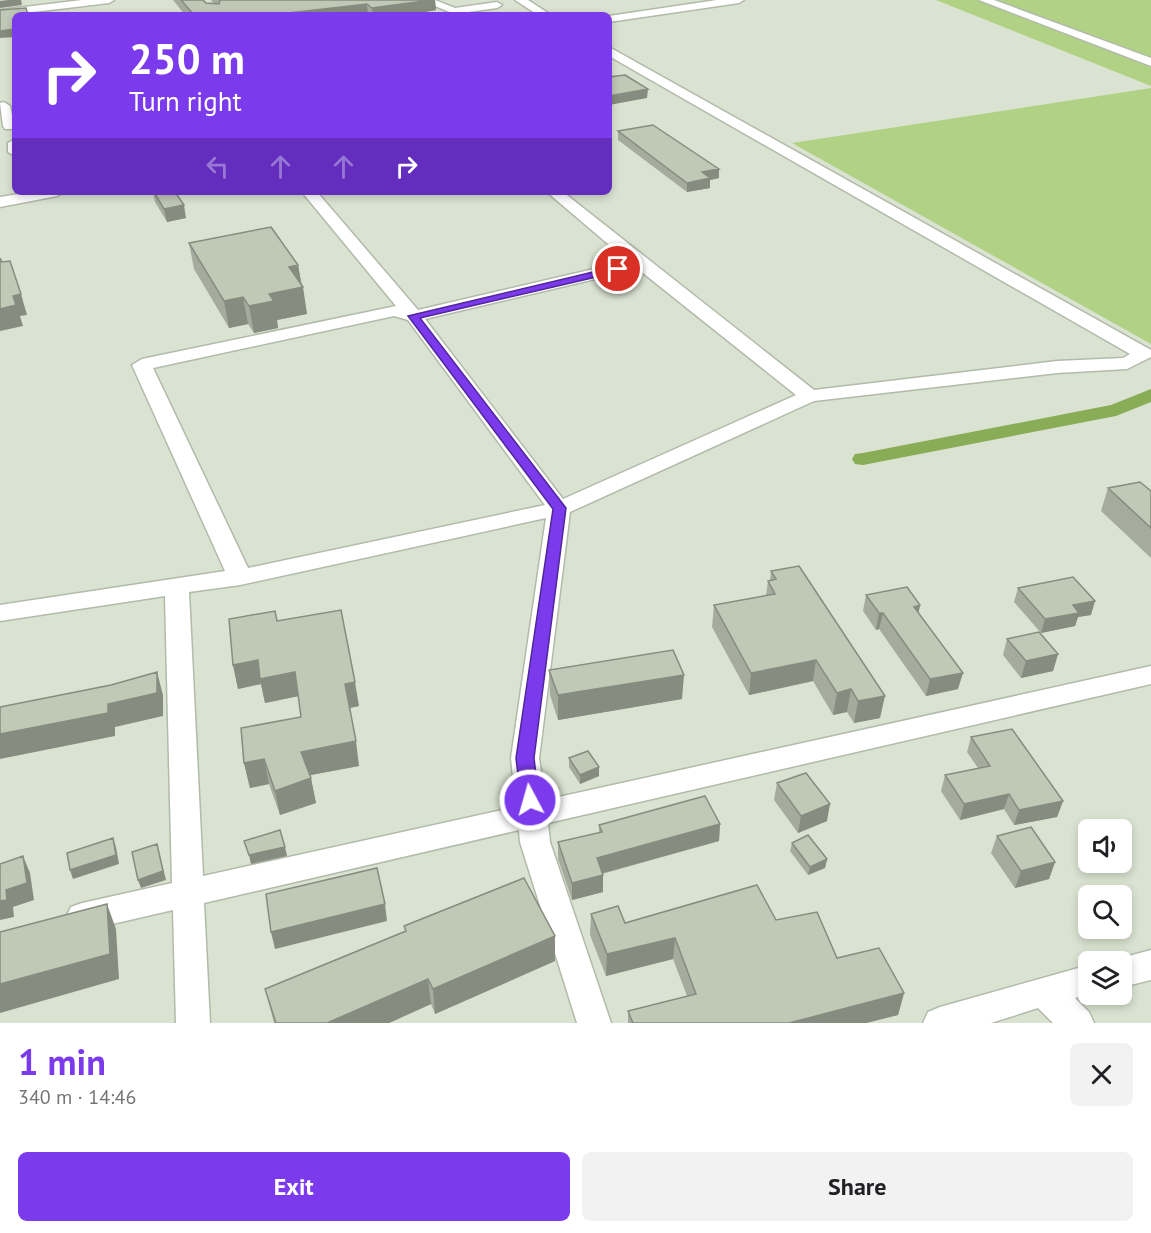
<!DOCTYPE html>
<html lang="en">
<head>
<meta charset="utf-8">
<style>
	body { margin:0; font-family:"PT Sans",sans-serif; background:#f2f2f2; color:#202124; height:100vh; display:flex; flex-direction:column; font-size:22px; white-space:nowrap }
	* { box-sizing:border-box; margin:0 }
	p { font-size:20px; color:#757577 }
	.icon { flex:none; width:33px; height:33px; fill:none; stroke:currentColor; stroke-width:2; stroke-linecap:round; stroke-linejoin:round }
	.map { position:relative; height:1023px; overflow:hidden }
	.side { display:flex; flex-direction:column; background:#fff; flex:1 }
	.side>* { flex:none }
	.hud { position:absolute; left:12px; top:12px; width:600px; height:183px; border-radius:9px; box-shadow:0 3px 9px #0003; background:#7c3aed; color:#fff; overflow:hidden }
	.controls { position:absolute; left:1078px; top:819px; display:grid; gap:12px }
	.controls a { display:grid; place-items:center; width:54px; height:54px; border-radius:9px; background:#fff; box-shadow:0 3px 9px #0003; font-size:30px }
	.pin { position:absolute; display:grid; place-items:center; width:51px; height:51px; color:#fff; margin:-26px; border:3px solid #fff; border-radius:50%; box-shadow:0 2px 6px #0007 }
	.me { position:absolute; width:66px; margin:-33px; rotate:354deg; stroke-linejoin:round; filter:drop-shadow(0 0 4px #0008) }
	.turn { display:flex; align-items:center; gap:21px; height:126px; padding:0 18px; font-size:27px }
	.turn .icon { width:78px; height:78px; stroke-width:2.5 }
	.turn b { display:block; font-size:42px; line-height:51px }
	.lanes { display:flex; align-items:center; height:57px; padding:0 18px; background:#0003; justify-content:center; gap:30px; direction:ltr }
	.lanes .off { opacity:.35 }
	.round { display:grid; place-items:center; flex:none; width:63px; height:63px; border-radius:9px; background:#f2f2f2 }
	.head { display:flex; align-items:center; justify-content:space-between; height:102px; padding:0 18px }
	h1 { font-size:36px; font-weight:700; line-height:45px; color:#7c3aed }
	.button { display:flex; gap:12px; margin-top:auto; padding:12px 18px }
	.button a { flex:1; height:69px; border-radius:9px; background:#7c3aed; color:#fff; font-size:24px; font-weight:700; line-height:69px; text-align:center }
	.button a+a { background:#f2f2f2; color:#202124 }
	.map>svg:first-child { display:block }
	.green { fill:#b1d285 }
	.lines { fill:none; stroke-linecap:round; stroke-linejoin:round }
	.canal { fill:#89ac56; fill-rule:evenodd }
	.minor-casing { stroke:#b2baa9; stroke-width:3 }
	.minor { fill:#fff; fill-rule:evenodd }
	.wall { fill:#a5ac9d }
	.shaded-wall { fill:#868c7f }
	.building { fill:#c0c8b6; stroke:#868c7f; stroke-width:1.5 }
	.route { fill:#7c3aed; stroke:#51269a; stroke-width:1.5 }
</style>
</head>
<body>
<div class="map">
<svg width="1151" height="1023" viewBox="0 0 1151 1023">
	<rect width="100%" height="100%" fill="#dae3d1"/>
	<path class="green" d="M936,0H1151V86Z
		M1151,88V344L792,143Z"/>
	<g class="lines">
		<path class="canal" d="M1151,389V402L1116,416L863,465L855,464L852,459L855,454L863,453L1111,405Z"/>
		<g class="minor-casing">
			<path id="minor" d="M82,0H114L109,3L0,16V10Z
				M421,0H435L455,8L497,2L502,5L497,8L454,14Z
				M515,0H528L551,15H538Z
				M717,0H744L739,3L609,22V16Z
				M979,0H994L1151,58V66Z
				M609,47L1151,350V357L1127,369L1057,373L814,401L570,512L539,758L545,800L1151,666V684L548,823L550,842L611,1023H577L520,842L519,830L204,903L210,1023H176L173,910L82,931L71,927L66,917L71,907L82,903L172,883L165,596L0,621V605L225,571L132,365L142,359L396,306L302,192H317L418,310L628,261L547,192H563L814,390L1057,361L1123,358L1130,354L609,56ZM638,269L796,395L563,499L425,319ZM394,316L408,320L545,505L248,568L153,368ZM546,518L511,758L516,807L203,876L189,592L240,585Z
				M4,102L10,106L15,129H5L3,126L0,103Z
				M15,139V156L8,152V143Z
				M31,192H64L57,196L0,207V197Z
				M1151,950V980L1122,987V962L1110,961Z
				M1089,965L1090,994L1075,998L1089,1012L1094,1023H1053L1038,1008L991,1023H923L928,1012L940,1007Z"/>
		</g>
		<use href="#minor" class="minor"/>
	</g>
	<path class="wall" d="M173,0H203L206,3L214,4L211,0H435L436,10L425,12V14L418,15H185Z
		M618,131L719,169V178L710,180V188L687,192L618,140Z
		M153,192H175L186,218L167,222L155,202Z
		M189,243L298,265L307,314L277,320L278,328L254,333L248,324L229,328L194,269Z
		M1108,488L1151,491V558L1101,511Z
		M771,571L880,718L854,723L847,712L833,715L813,681L749,695L712,627L714,605L766,595L768,581H770Z
		M1018,588L1091,615L1078,617L1075,626L1041,633L1014,602Z
		M866,595L920,605L918,613L958,689L926,696L879,629L876,630L863,611Z
		M275,611L277,621L359,706L350,708L359,766L310,775L316,803L280,815L269,784L250,788L244,763L301,717L298,696L265,703L261,684L238,689L233,665Z
		M1007,639L1058,654L1053,671L1021,678L1003,655Z
		M549,670L682,699L558,720L550,695Z
		M971,737L1063,801L1057,817L1014,825L1004,809L960,820L941,791L945,775L978,768L967,752Z
		M569,758L599,776L580,784L569,767Z
		M777,783L827,821L798,833L774,800Z
		M720,824L719,841L602,874L603,892L572,900L558,859V842L599,833V825Z
		M997,836L1055,862L1049,879L1015,888L991,853Z
		M792,843L827,859L825,868L808,875L790,851Z
		M591,914L625,923L776,920L837,958L904,993L898,1015L866,1023H628V1011L687,996L673,959L606,976L590,935Z
		M404,926L555,961L435,1014L431,1004L389,1023H274L265,989L405,932Z"/>
	<path class="shaded-wall" d="M8,0H21L22,5L0,8V1Z
		M422,0H435L436,10L425,12V14L418,15H373L372,8Z
		M367,4L368,15H271Z
		M15,29V37L0,38V31Z
		M648,89L647,98L609,105V96Z
		M719,169V178L710,180V188L687,192V183L702,172Z
		M184,205L186,218L167,222L164,209Z
		M298,265L302,287H303L307,314L277,320L278,328L254,333L249,306L269,294L289,267Z
		M21,294L27,315L20,316L23,326L0,331V309L13,296Z
		M243,297L248,324L229,328L224,301Z
		M1095,601L1091,615L1078,617L1075,626L1041,633L1045,619L1073,605Z
		M920,605L917,622L914,607Z
		M879,613H883L879,629L876,630Z
		M1058,654L1053,671L1021,678L1026,661Z
		M258,660L295,672L299,696L265,703L261,684L238,689L233,665Z
		M816,660L813,681L749,695L751,673Z
		M157,672L163,695V716L115,727V736L0,759V734L108,704Z
		M963,673L958,689L926,696L930,679Z
		M684,675L682,699L558,720V695Z
		M355,682L359,706L349,708L345,684Z
		M851,689L847,712L833,715L837,693Z
		M885,696L880,718L854,723L858,701Z
		M356,741L359,766L306,776L301,752Z
		M264,759L269,784L250,788L244,763Z
		M599,767V776L580,784V775Z
		M311,778L316,803L280,815L275,791Z
		M1009,794L1004,809L960,820L964,804Z
		M1063,801L1057,817L1014,825L1019,810Z
		M830,804L827,821L798,833L801,816Z
		M720,824L719,841L596,875L597,858Z
		M113,838L116,847L119,864L73,879L70,870Z
		M157,844L166,880L141,888L138,880Z
		M285,847L287,856L251,864L249,855Z
		M23,856L30,873L34,900L13,907L14,917L0,920V901Z
		M827,859L825,868L808,875L810,867Z
		M1055,862L1049,879L1015,888L1021,871Z
		M603,875V892L572,900V883Z
		M107,904L116,929L119,979L0,1013V984Z
		M385,904L387,921L275,949L271,932Z
		M555,936V961L435,1014L433,989Z
		M675,938L673,959L606,976L607,954Z
		M428,979L431,1004L389,1023H327Z
		M904,993L898,1015L866,1023H789Z"/>
	<path class="building" d="M181,0H203L206,3L219,4L220,0H423L424,1L372,8L367,4L271,15H194Z
		M26,8L28,15H15V29L0,31V10Z
		M625,75L648,89L609,96V77Z
		M653,125L719,169L702,172L710,178L687,183L618,131Z
		M154,192H175L184,205L164,209Z
		M271,227L298,265L289,267L303,287L269,294L274,301L249,306L243,297L224,301L189,243Z
		M0,258L2,262L10,261L21,294L13,296L16,305L0,309Z
		M1140,482L1151,491V528L1108,488Z
		M799,566L885,696L858,701L851,689L837,693L816,660L751,673L714,605L775,594L768,581L776,579L771,571Z
		M1073,577L1095,601L1073,605L1079,613L1045,619L1018,588Z
		M907,587L920,605L914,607L963,673L930,679L883,613H879L866,595Z
		M341,610L355,682L345,684L356,741L301,752L311,778L275,791L264,759L244,763L241,728L301,717L295,672L260,679L258,660L233,665L229,619L275,611L277,621Z
		M1039,632L1058,654L1026,661L1007,639Z
		M673,650L684,675L558,695L549,670Z
		M157,672V693L108,704V713L0,734V707L111,685Z
		M1012,729L1063,801L1019,810L1009,794L964,804L945,775L990,766L971,737Z
		M588,751L599,767L580,775L569,758Z
		M806,773L830,804L801,816L777,783Z
		M705,796L720,824L597,858L603,875L572,883L558,842L602,832L599,825Z
		M1031,827L1055,862L1021,871L997,836Z
		M280,830L285,847L249,855L244,841Z
		M808,835L827,859L810,867L792,843Z
		M113,838L116,855L70,870L67,853Z
		M157,844L163,871L138,880L132,852Z
		M23,856L27,883L6,890L7,900L0,901V864Z
		M377,868L385,904L271,932L266,894Z
		M524,878L555,936L433,989L428,979L327,1023H276L265,989L406,931L404,926Z
		M757,885L776,920L817,912L837,958L879,948L904,993L789,1023H633L628,1011L696,994L675,938L607,954L591,914L618,906L625,923Z
		M107,904L110,954L0,984V932Z"/>
	<path class="route" d="M618,266L624,269L622,271L420,318L566,508L534,758L539,800L536,805H524L521,800L516,758L553,509L408,316Z"/>
</svg>
<div class="controls">
<a><svg class="icon" aria-label="sound" viewBox="0 0 24 24"><path d="M4 9h4l5-4v14l-5-4H4zM17 9q2 3 0 6"/></svg></a>
<a><svg class="icon" aria-label="search" viewBox="0 0 24 24"><circle cx="10" cy="10" r="6"/><path d="M15 15l6 6"/></svg></a>
<a><svg class="icon" aria-label="layers" viewBox="0 0 24 24"><path d="M12 4l9 5-9 5-9-5zM3 14l9 5 9-5"/></svg></a>
</div>
<div class="pin" style="left:618px;top:269px;background:#d93025"><svg class="icon" aria-label="arrive" viewBox="0 0 24 24"><path d="M6 21V4h12l-3 4 3 4H6"/></svg></div>
<svg class="me" style="left:530px;top:800px" viewBox="-20 -20 40 40"><circle r="17" fill="#7c3aed" stroke="#fff" stroke-width="3"/><path d="M0-11L8 9 0 5-8 9z" fill="#fff"/></svg>
<div class="hud">
<div class="turn"><svg class="icon" aria-label="right" viewBox="0 0 24 24"><path d="M7 20v-9h11M14 6l5 5-5 5"/></svg><div><b>250 m</b>Turn right</div></div>
<div class="lanes"><svg class="icon off" aria-label="left" viewBox="0 0 24 24"><path d="M17 20v-9H6M10 6l-5 5 5 5"/></svg><svg class="icon off" aria-label="ahead" viewBox="0 0 24 24"><path d="M12 20V5M6 11l6-6 6 6"/></svg><svg class="icon off" aria-label="ahead" viewBox="0 0 24 24"><path d="M12 20V5M6 11l6-6 6 6"/></svg><svg class="icon" aria-label="right" viewBox="0 0 24 24"><path d="M7 20v-9h11M14 6l5 5-5 5"/></svg></div>
</div>
</div>
<section class="side">
<div class="head"><div><h1>1 min</h1><p>340 m · 14:46</p></div><a class="round"><svg class="icon" aria-label="close" viewBox="0 0 24 24"><path d="M6 6l12 12M18 6L6 18"/></svg></a></div>
<div class="button"><a>Exit</a><a>Share</a></div>
</section>
</body>
</html>
